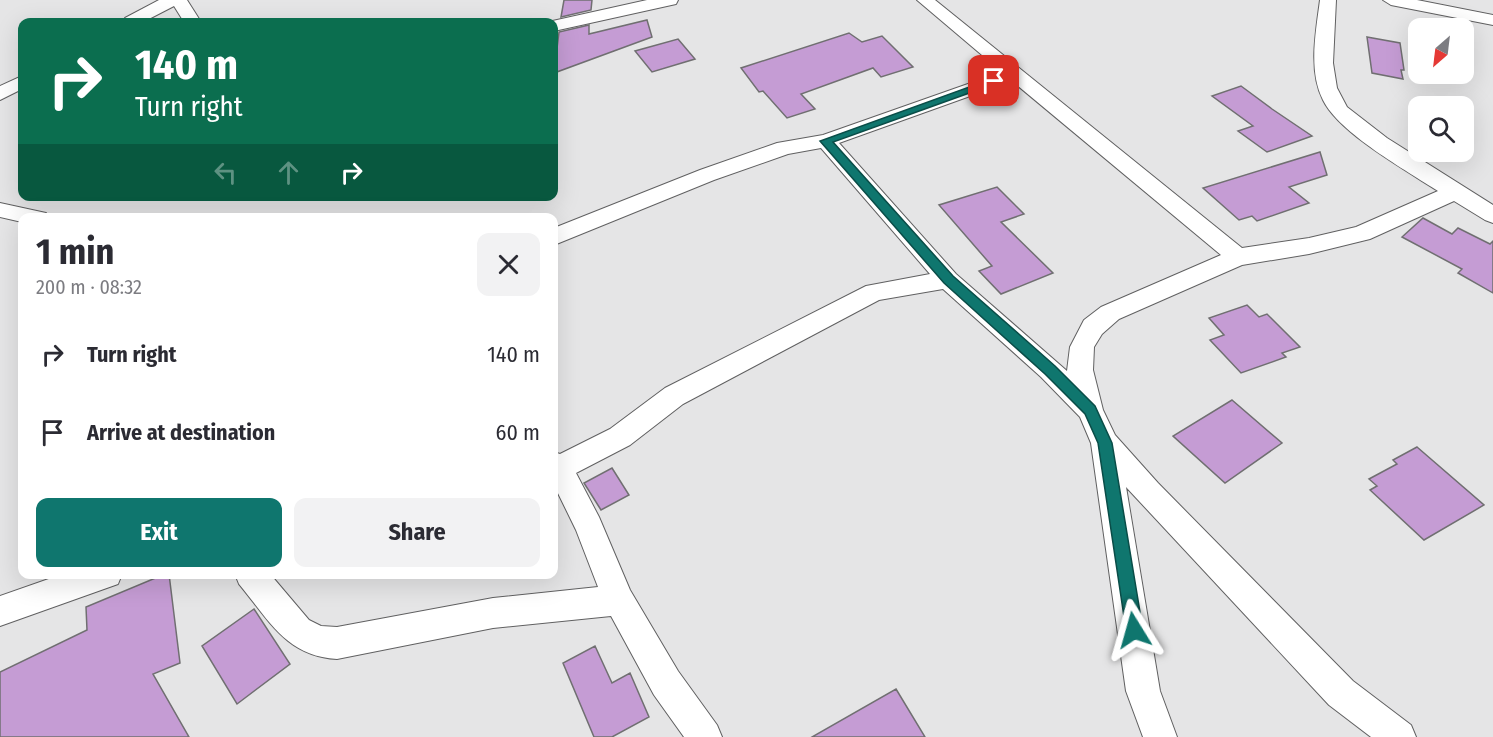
<!DOCTYPE html>
<html lang="en">
<head>
<meta charset="utf-8">
<style>
	body { margin:0; font-family:"Fira Sans Condensed",sans-serif; background:#f2f2f3; color:#2b2b33; height:100vh; display:flex; flex-direction:column; font-size:22px; white-space:nowrap }
	* { box-sizing:border-box; margin:0 }
	p { font-size:20px; color:#7c7c81 }
	.icon { flex:none; width:33px; height:33px; fill:none; stroke:currentColor; stroke-width:2; stroke-linecap:round; stroke-linejoin:round }
	.map { position:relative; flex:1; overflow:hidden }
	.drawer { position:absolute; left:18px; top:213px; width:540px; height:366px; display:flex; flex-direction:column; background:#fff; border-radius:12px; box-shadow:0 6px 24px #0002 }
	.drawer>* { flex:none }
	.guide { position:absolute; left:18px; top:18px; width:540px; height:183px; border-radius:12px; box-shadow:0 6px 24px #0002; background:#0b6e4f; color:#fff; overflow:hidden }
	.needle { width:39px; rotate:208deg }
	.tools { position:absolute; left:1408px; top:18px; display:grid; gap:12px }
	.tools a { display:grid; place-items:center; width:66px; height:66px; border-radius:12px; background:#fff; box-shadow:0 6px 24px #0002; font-size:30px }
	.pin { position:absolute; display:grid; place-items:center; width:51px; height:51px; color:#fff; margin:-26px; border-radius:12px; box-shadow:0 3px 9px #0006 }
	.me { position:absolute; width:66px; margin:-33px; rotate:352deg; stroke-linejoin:round; filter:drop-shadow(0 0 4px #0008) }
	.turn { display:flex; align-items:center; gap:21px; height:126px; padding:0 18px; font-size:27px }
	.turn .icon { width:78px; height:78px; stroke-width:2.5 }
	.turn b { display:block; font-size:42px; line-height:51px }
	.lanes { display:flex; align-items:center; height:57px; padding:0 18px; background:#0003; justify-content:center; gap:30px; direction:ltr }
	.lanes .off { opacity:.35 }
	.round { display:grid; place-items:center; flex:none; width:63px; height:63px; border-radius:12px; background:#f2f2f3 }
	.headline { display:flex; align-items:center; justify-content:space-between; height:102px; padding:0 18px }
	h1 { font-size:36px; font-weight:700; line-height:45px }
	.cta { display:flex; gap:12px; margin-top:auto; padding:12px 18px }
	.cta a { flex:1; height:69px; border-radius:12px; background:#0f766e; color:#fff; font-size:24px; font-weight:700; line-height:69px; text-align:center }
	.cta a+a { background:#f2f2f3; color:#2b2b33 }
	ul { padding:0; list-style:none }
	li { display:flex; align-items:center; gap:18px; height:78px; padding:0 18px }
	li div { flex:1 }
	li b { display:block; font-size:22px }
	li em { font-style:normal }
	.map>svg:first-child { display:block }
	.building { fill:#c59cd4; stroke:#706f71; stroke-width:1.5 }
	.lines { fill:none; stroke-linecap:round; stroke-linejoin:round }
	.street-casing { stroke:#606061; stroke-width:2 }
	.street { fill:#fff; fill-rule:evenodd }
	.route { fill:#0f766e; stroke:#0a4d48; stroke-width:1.5 }
</style>
</head>
<body>
<div class="map">
<svg width="1493" height="737" viewBox="0 0 1493 737">
	<rect width="100%" height="100%" fill="#e5e5e6"/>
	<path class="building" d="M564,0H592L591,10L561,17Z
		M647,20L652,37L554,73L559,32L589,25V34Z
		M849,33L862,42L882,36L913,67L881,77L873,68L801,94L815,109L787,118L763,91L759,92L741,68Z
		M1367,37L1400,43L1404,70H1401L1403,79L1372,73Z
		M678,39L695,59L652,72L635,51Z
		M1241,86L1272,109L1312,136L1267,152L1238,131L1253,126L1212,96Z
		M1320,152L1327,175L1289,187L1309,203L1257,221L1252,216L1239,220L1203,188Z
		M997,187L1024,214L1001,222L1053,273L1001,294L979,271L992,266L939,205Z
		M1423,218L1452,234L1458,228L1490,244L1493,241V293L1458,273L1462,269L1402,237Z
		M1247,305L1259,317L1267,314L1300,347L1282,353L1286,357L1241,373L1210,340L1224,335L1209,318Z
		M1232,400L1282,443L1225,483L1173,436Z
		M1417,447L1484,505L1424,540L1370,490L1377,486L1369,479L1397,464L1393,460Z
		M612,468L629,495L601,510L584,483Z
		M165,574H169L180,663L153,674L189,737H0V672L87,630L86,607Z
		M254,609L290,664L237,704L202,646Z
		M595,646L612,683L630,673L649,717L612,737H594L563,663Z
		M896,689L925,737H812Z"/>
	<g class="lines">
		<g class="street-casing">
			<path id="street" d="M159,0H187L201,22H184L174,6L143,22H122L125,18Z
				M647,0H678L676,4L554,31V22H548Z
				M917,0H935L1242,248L1309,238L1356,227L1438,191C1407,171 1339,133 1323,100C1308,71 1316,31 1320,0H1336L1333,63L1337,88L1347,107L1387,138L1493,205V223L1485,220L1454,201L1370,239L1309,254L1242,265L1119,319L1102,334L1094,347L1093,370L1103,410L1115,435L1158,483L1353,681L1411,725L1416,737H1371L1329,705L1126,487L1160,691L1177,737H1143L1126,691L1091,443L1080,417L1041,377L943,289L879,300L683,404L630,445L576,473L599,517L630,590L678,671L717,725L722,737H684L654,695L611,616L493,628L337,659C286,656 269,620 239,584L235,574H270L309,620L321,626L337,627L493,598L598,587L576,530L554,485V452L560,454L610,429L665,388L866,286L930,274L821,148L788,154L714,180L554,245V228L700,170L777,143L823,135L1002,72ZM1012,81L1221,255L1101,307L1084,320L1070,347L1067,371L956,274L839,143Z
				M1383,0H1417L1493,15V25L1391,5Z
				M22,76V89L0,100V86Z
				M0,203L46,213L49,218H22V222L0,217Z
				M63,574H122L118,584L0,626V596Z"/>
		</g>
		<use href="#street" class="street"/>
	</g>
	<path class="route" d="M994,78L999,81L997,83L833,142L953,276L1055,366L1095,406L1112,443L1143,630L1140,635L1134,638L1128,635L1126,630L1098,443L1085,414L1045,374L944,283L820,141Z"/>
</svg>
<div class="tools">
<a><svg class="needle" viewBox="-14 -14 28 28"><path d="M0-13l5 13h-10z" fill="#e53935"/><path d="M0 13l5-13h-10z" fill="#7c7c81"/></svg></a>
<a><svg class="icon" aria-label="search" viewBox="0 0 24 24"><circle cx="10" cy="10" r="6"/><path d="M15 15l6 6"/></svg></a>
</div>
<div class="pin" style="left:994px;top:81px;background:#d93025"><svg class="icon" aria-label="arrive" viewBox="0 0 24 24"><path d="M6 21V4h12l-3 4 3 4H6"/></svg></div>
<svg class="me" style="left:1134px;top:630px" viewBox="-20 -20 40 40"><path d="M0-17L14 15 0 8-14 15z" fill="#0f766e" stroke="#fff" stroke-width="4"/></svg>
<div class="guide">
<div class="turn"><svg class="icon" aria-label="right" viewBox="0 0 24 24"><path d="M7 20v-9h11M14 6l5 5-5 5"/></svg><div><b>140 m</b>Turn right</div></div>
<div class="lanes"><svg class="icon off" aria-label="left" viewBox="0 0 24 24"><path d="M17 20v-9H6M10 6l-5 5 5 5"/></svg><svg class="icon off" aria-label="ahead" viewBox="0 0 24 24"><path d="M12 20V5M6 11l6-6 6 6"/></svg><svg class="icon" aria-label="right" viewBox="0 0 24 24"><path d="M7 20v-9h11M14 6l5 5-5 5"/></svg></div>
</div>
<section class="drawer">
<div class="headline"><div><h1>1 min</h1><p>200 m · 08:32</p></div><a class="round"><svg class="icon" aria-label="close" viewBox="0 0 24 24"><path d="M6 6l12 12M18 6L6 18"/></svg></a></div>
<ul>
<li><svg class="icon" aria-label="right" viewBox="0 0 24 24"><path d="M7 20v-9h11M14 6l5 5-5 5"/></svg><div><b>Turn right</b></div><em>140 m</em></li>
<li><svg class="icon" aria-label="arrive" viewBox="0 0 24 24"><path d="M6 21V4h12l-3 4 3 4H6"/></svg><div><b>Arrive at destination</b></div><em>60 m</em></li>
</ul>
<div class="cta"><a>Exit</a><a>Share</a></div>
</section>
</div>
</body>
</html>
